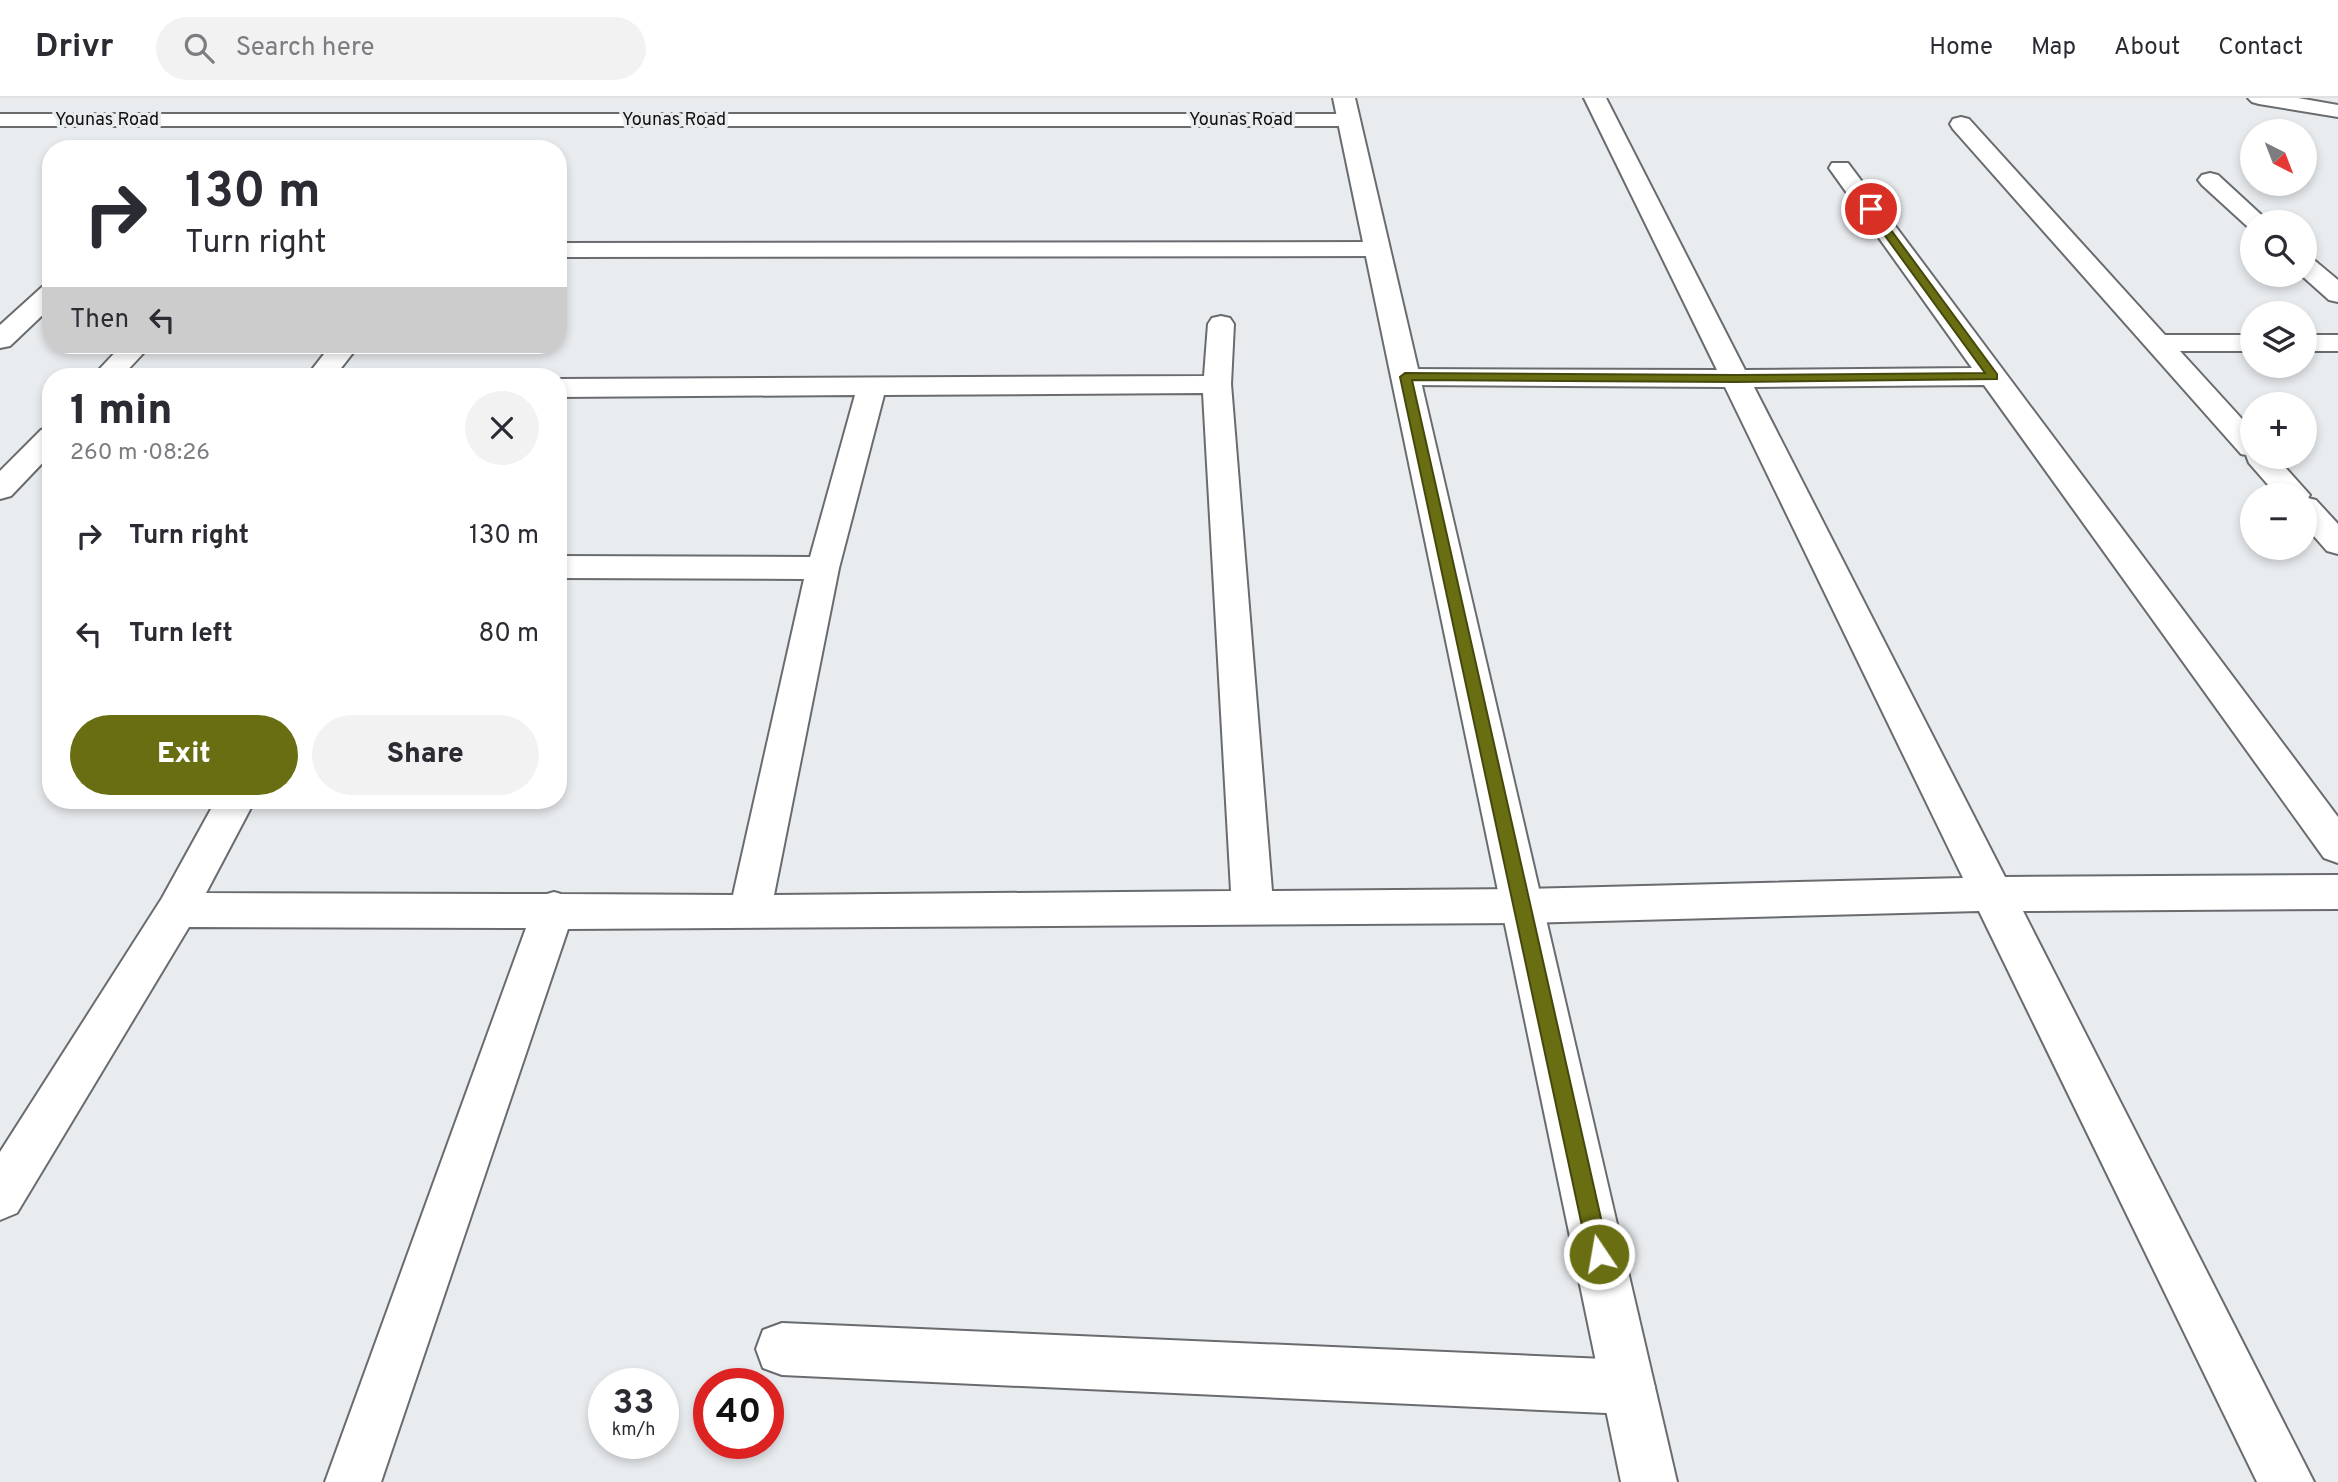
<!DOCTYPE html>
<html lang="en">
<head>
<meta charset="utf-8">
<style>
	body { margin:0; font-family:Overpass,sans-serif; background:#f2f2f3; color:#2b2b33; height:100vh; display:flex; flex-direction:column; font-size:26px; white-space:nowrap }
	* { box-sizing:border-box; margin:0 }
	p { font-size:23px; color:#7c7c81 }
	.icon { flex:none; width:38px; height:38px; fill:none; stroke:currentColor; stroke-width:2; stroke-linecap:round; stroke-linejoin:round }
	.map { position:relative; flex:1; overflow:hidden }
	.panel { position:absolute; left:42px; top:270px; width:525px; height:441px; display:flex; flex-direction:column; background:#fff; border-radius:28px; box-shadow:0 4px 10px #0003 }
	.panel>* { flex:none }
	.top-card { position:absolute; left:42px; top:42px; width:525px; height:214px; border-radius:28px; box-shadow:0 4px 10px #0003; background:#fff; color:#2b2b33; overflow:hidden }
	.needle { width:46px; rotate:138deg }
	.tools { position:absolute; left:2240px; top:21px; display:grid; gap:14px }
	.tools a { display:grid; place-items:center; width:77px; height:77px; border-radius:50%; background:#fff; box-shadow:0 4px 10px #0003; font-size:35px }
	.speed { position:absolute; left:588px; top:1270px; display:flex; gap:14px; font-size:35px; font-weight:700; text-align:center }
	.speed>* { display:grid; place-content:center; width:91px; height:91px; border-radius:50%; background:#fff; box-shadow:0 4px 10px #0003; line-height:1 }
	.speed small { font-size:18px; font-weight:400 }
	.speed .limit { border:10px solid #d22; background:#fff; color:#111 }
	.pin { position:absolute; display:grid; place-items:center; width:60px; height:60px; color:#fff; margin:-30px; border:4px solid #fff; border-radius:50%; box-shadow:0 2px 7px #0007 }
	.me { position:absolute; width:77px; margin:-38px; rotate:348deg; stroke-linejoin:round; filter:drop-shadow(0 0 5px #0008) }
	.turn { display:flex; align-items:center; gap:24px; height:147px; padding:0 28px; font-size:32px }
	.turn .icon { width:91px; height:91px; stroke-width:2.5 }
	.turn b { display:block; font-size:49px; line-height:60px }
	.then { display:flex; align-items:center; height:66px; padding:0 28px; background:#0003; gap:14px; font-size:26px }
	.round { display:grid; place-items:center; flex:none; width:74px; height:74px; border-radius:37px; background:#f2f2f3 }
	.headline { display:flex; align-items:center; justify-content:space-between; height:119px; padding:0 28px }
	h1 { font-size:42px; font-weight:800; line-height:52px }
	.primary-button { display:flex; gap:14px; margin-top:auto; padding:14px 28px }
	.primary-button a { flex:1; height:80px; border-radius:42px; background:#6a6e12; color:#fff; font-size:28px; font-weight:800; line-height:80px; text-align:center }
	.primary-button a+a { background:#f2f2f3; color:#2b2b33 }
	ul { padding:0; list-style:none }
	li { display:flex; align-items:center; gap:21px; height:98px; padding:0 28px }
	li div { flex:1 }
	li b { display:block; font-size:26px }
	li em { font-style:normal }
	header { display:flex; align-items:center; gap:42px; box-sizing:border-box; height:98px; padding:0 35px; background:#fff; border-bottom:2px solid #e1e1e2 }
	header strong { font-size:33px }
	nav { display:flex; gap:38px; margin-inline-start:auto; font-size:24px }
	.search { width:490px; height:63px; background:#f2f2f3; display:flex; align-items:center; gap:18px; box-sizing:border-box; padding:0 24px; border-radius:38px; color:#7c7c81; font-size:26px }
	.map>svg:first-child { display:block }
	.lines { fill:none; stroke-linecap:round; stroke-linejoin:round }
	.minor-casing { stroke:#696b6e; stroke-width:4 }
	.tertiary-casing { stroke:#696b6e; stroke-width:4 }
	.minor { fill:#fff; fill-rule:evenodd }
	.tertiary { fill:#fff; fill-rule:evenodd }
	.route { fill:#6a6e12; stroke:#45480c; stroke-width:2 }
	.labels { text-anchor:middle; dominant-baseline:central; stroke-width:7; stroke-linejoin:round; paint-order:stroke }
	.far-street-label { font-size:18px; fill:#0f1011; stroke:#e9ecef }
</style>
</head>
<body>
<header>
<strong>Drivr</strong>
<div class="search"><svg class="icon" aria-label="search" viewBox="0 0 24 24"><circle cx="10" cy="10" r="6"/><path d="M15 15l6 6"/></svg>Search here</div>
<nav><a>Home</a><a>Map</a><a>About</a><a>Contact</a></nav>
</header>
<div class="map">
<svg width="2338" height="1384" viewBox="0 0 2338 1384">
	<rect width="100%" height="100%" fill="#e9ecef"/>
	<g class="lines">
		<g class="minor-casing">
			<path id="minor" d="M1584,0H1606L1745,272L1972,270L1829,70L1832,65H1848L2338,719V765L2324,760L1984,287L1754,289L2005,779L2338,777V811L2023,813L2314,1384H2257L1979,813L1522,825L568,831L381,1384H325L526,830L189,829L17,1115L0,1122V1054L162,800L216,702H255L206,795L547,796L554,794L561,796L733,797L804,481L558,480V458L810,459L855,297L558,299V281L1204,278L1208,226L1212,220L1221,218L1230,220L1234,226L1231,286L1272,793L1522,791L1963,780L1725,289L1406,287L1396,285L1392,279L1396,273L1406,271L1717,272ZM1203,295L1231,793L774,797L839,470L884,297Z
				M2248,0H2298L2338,7V19L2259,6L2252,4Z
				M0,16H1349L1357,17L1360,22L1357,27L1349,28H0Z
				M1961,19L1969,21L2165,237H2252V253H2180L2252,332V359H2276L2310,397L2308,400L2316,402L2338,426V456L2327,453L2305,428V397H2277L2249,365L2246,357L2241,356L1953,31L1950,26L1953,21Z
				M2210,75L2218,77L2269,124H2252V130L2248,129L2202,87L2198,82L2202,77Z
				M1377,144L1386,146L1389,151L1386,156L1377,158L558,159V145Z
				M2305,159L2314,162L2338,182V204L2329,202L2301,177H2305Z
				M51,187V209L10,248L0,250V227L42,189Z
				M2305,237H2338V253H2305Z
				M122,247H151L122,278H93Z
				M331,247H359L338,274L340,278H312L310,274Z
				M51,329V356L11,398L0,401V373L41,332Z
				M782,1225L1628,1262L1647,1270L1655,1289L1647,1308L1628,1316L782,1277L763,1270L756,1251L763,1232Z"/>
		</g>
		<g class="tertiary-casing">
			<path id="tertiary" d="M1333,0H1355L1677,1384H1621Z"/>
		</g>
		<use href="#minor" class="minor"/>
		<use href="#tertiary" class="tertiary"/>
	</g>
	<path class="route" d="M1867,109H1874L1997,276V281L1735,284L1412,282L1609,1156L1606,1163L1599,1166L1591,1163L1588,1156L1400,279L1405,275L1735,277L1985,275L1867,113Z"/>
	<g class="labels">
		<g class="far-street-label">
			<text x="107" y="22">Younas Road</text>
			<text x="674" y="22">Younas Road</text>
			<text x="1241" y="22">Younas Road</text>
		</g>
	</g>
</svg>
<div class="tools">
<a><svg class="needle" viewBox="-14 -14 28 28"><path d="M0-13l5 13h-10z" fill="#e53935"/><path d="M0 13l5-13h-10z" fill="#7c7c81"/></svg></a>
<a><svg class="icon" aria-label="search" viewBox="0 0 24 24"><circle cx="10" cy="10" r="6"/><path d="M15 15l6 6"/></svg></a>
<a><svg class="icon" aria-label="layers" viewBox="0 0 24 24"><path d="M12 4l9 5-9 5-9-5zM3 14l9 5 9-5"/></svg></a>
<a>+</a>
<a>−</a>
</div>
<div class="speed"><div>33<small>km/h</small></div><div class="limit">40</div></div>
<div class="pin" style="left:1871px;top:111px;background:#d93025"><svg class="icon" aria-label="arrive" viewBox="0 0 24 24"><path d="M6 21V4h12l-3 4 3 4H6"/></svg></div>
<svg class="me" style="left:1599px;top:1156px" viewBox="-20 -20 40 40"><circle r="17" fill="#6a6e12" stroke="#fff" stroke-width="3"/><path d="M0-11L8 9 0 5-8 9z" fill="#fff"/></svg>
<div class="top-card">
<div class="turn"><svg class="icon" aria-label="right" viewBox="0 0 24 24"><path d="M7 20v-9h11M14 6l5 5-5 5"/></svg><div><b>130 m</b>Turn right</div></div>
<div class="then">Then<svg class="icon" aria-label="left" viewBox="0 0 24 24"><path d="M17 20v-9H6M10 6l-5 5 5 5"/></svg></div>
</div>
<section class="panel">
<div class="headline"><div><h1>1 min</h1><p>260 m · 08:26</p></div><a class="round"><svg class="icon" aria-label="close" viewBox="0 0 24 24"><path d="M6 6l12 12M18 6L6 18"/></svg></a></div>
<ul>
<li><svg class="icon" aria-label="right" viewBox="0 0 24 24"><path d="M7 20v-9h11M14 6l5 5-5 5"/></svg><div><b>Turn right</b></div><em>130 m</em></li>
<li><svg class="icon" aria-label="left" viewBox="0 0 24 24"><path d="M17 20v-9H6M10 6l-5 5 5 5"/></svg><div><b>Turn left</b></div><em>80 m</em></li>
</ul>
<div class="primary-button"><a>Exit</a><a>Share</a></div>
</section>
</div>
</body>
</html>
